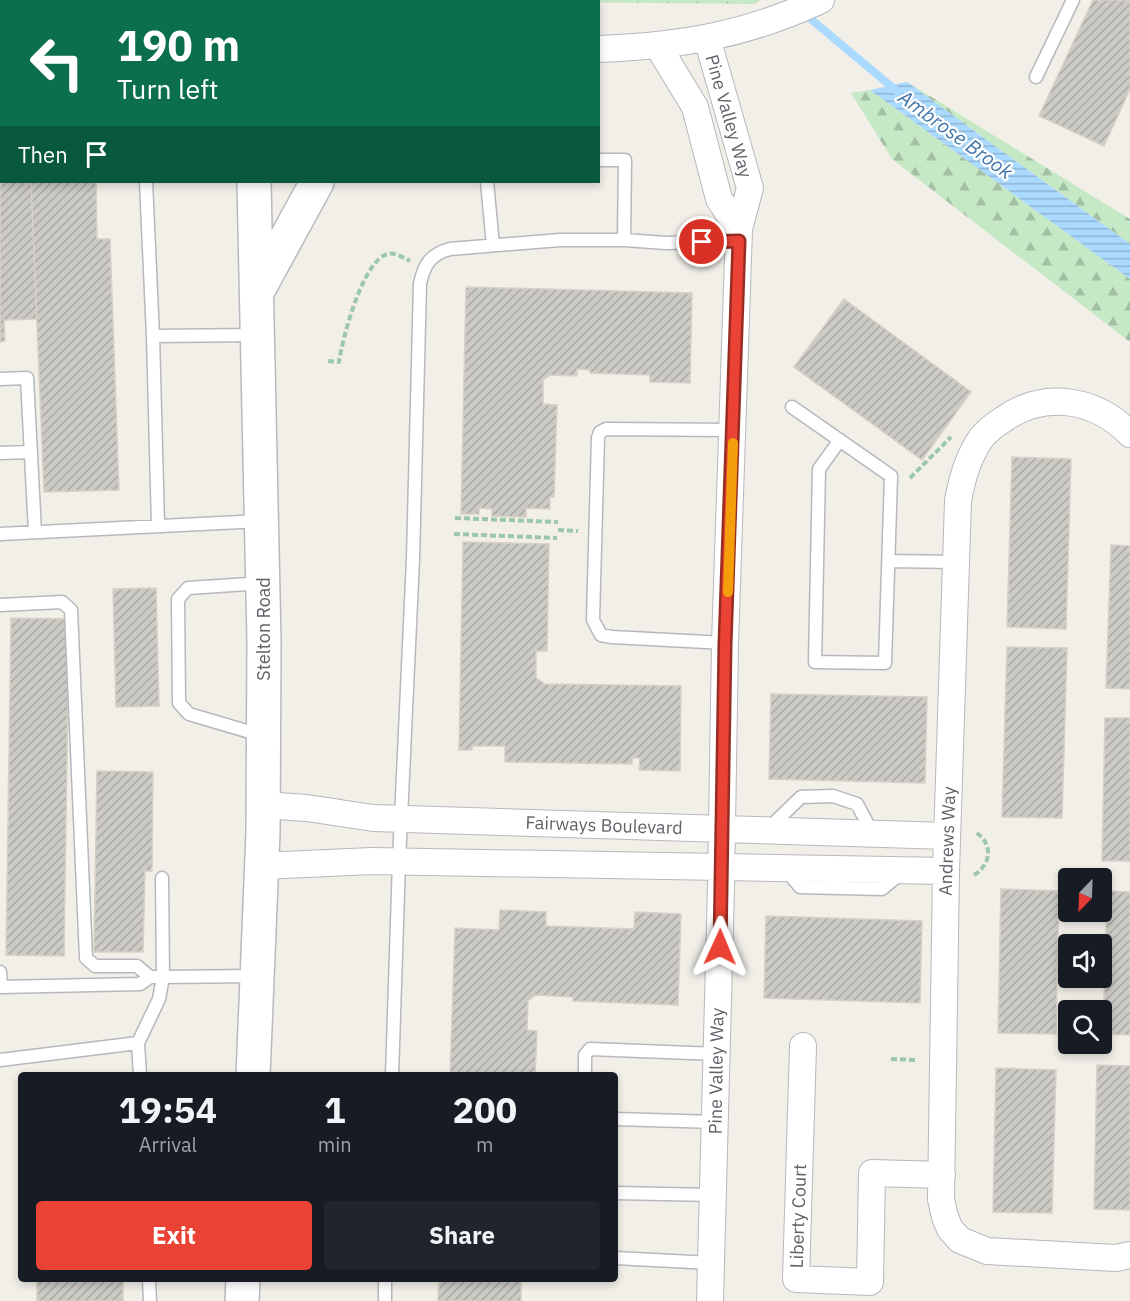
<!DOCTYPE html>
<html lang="en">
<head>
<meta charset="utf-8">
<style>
	body { margin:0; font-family:"IBM Plex Sans",sans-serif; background:#20242c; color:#f1f3f6; height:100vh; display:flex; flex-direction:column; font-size:22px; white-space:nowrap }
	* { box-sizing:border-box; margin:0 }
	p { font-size:20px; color:#9ea1a6 }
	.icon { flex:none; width:33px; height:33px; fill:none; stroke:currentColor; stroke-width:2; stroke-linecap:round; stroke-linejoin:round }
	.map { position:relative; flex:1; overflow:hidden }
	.side { position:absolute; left:18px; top:1072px; width:600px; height:210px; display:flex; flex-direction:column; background:#171b24; border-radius:6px; box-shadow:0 3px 9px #0003 }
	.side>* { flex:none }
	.hud { position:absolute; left:0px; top:0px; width:600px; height:183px; box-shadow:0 3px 9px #0003; background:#0b6e4f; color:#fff; overflow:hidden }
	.needle { width:39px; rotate:203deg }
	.buttons { position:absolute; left:1058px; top:868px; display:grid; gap:12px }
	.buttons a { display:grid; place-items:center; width:54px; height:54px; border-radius:6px; background:#171b24; box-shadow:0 3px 9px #0003; font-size:30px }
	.pin { position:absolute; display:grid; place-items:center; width:51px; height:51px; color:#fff; margin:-26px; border:3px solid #fff; border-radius:50%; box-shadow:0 2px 6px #0007 }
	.me { position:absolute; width:66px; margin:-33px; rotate:1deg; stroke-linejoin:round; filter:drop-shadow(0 0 4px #0008) }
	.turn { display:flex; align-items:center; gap:21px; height:126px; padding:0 18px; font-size:27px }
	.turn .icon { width:78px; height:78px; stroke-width:2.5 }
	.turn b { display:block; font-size:42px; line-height:51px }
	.then { display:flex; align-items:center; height:57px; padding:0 18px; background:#0003; gap:12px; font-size:22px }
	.eta { display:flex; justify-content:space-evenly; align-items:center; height:102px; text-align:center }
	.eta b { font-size:36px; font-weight:800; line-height:42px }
	.action { display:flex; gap:12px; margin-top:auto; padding:12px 18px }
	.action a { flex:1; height:69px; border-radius:6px; background:#ea4335; color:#fff; font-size:24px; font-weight:800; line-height:69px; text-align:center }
	.action a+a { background:#20242c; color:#f1f3f6 }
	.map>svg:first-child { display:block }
	.grass { fill:url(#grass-dots) }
	.forest { fill:url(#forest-firs) }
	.wetland { fill:url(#wetland-marsh) }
	.water { fill:url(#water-rules) }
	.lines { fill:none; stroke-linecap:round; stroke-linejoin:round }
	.stream { stroke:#aadaff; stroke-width:8 }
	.building { fill:url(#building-hatch); stroke:#d6d1c6; stroke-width:1.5 }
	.service-casing { stroke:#b5b8bc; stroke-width:15 }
	.minor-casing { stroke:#b5b8bc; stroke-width:28 }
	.secondary-casing { stroke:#b6babf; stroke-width:36 }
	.path { stroke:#9cc7a9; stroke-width:4; stroke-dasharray:6 3; stroke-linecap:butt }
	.service { stroke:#fff; stroke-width:12 }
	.minor { stroke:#fff; stroke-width:26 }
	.secondary { stroke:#fff; stroke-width:33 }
	.route-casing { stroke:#982c22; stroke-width:15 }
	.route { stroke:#ea4335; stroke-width:10 }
	.slow { stroke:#f59e0b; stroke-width:10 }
	.labels { text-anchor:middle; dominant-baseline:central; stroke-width:4.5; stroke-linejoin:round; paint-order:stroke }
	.street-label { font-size:18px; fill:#5f6368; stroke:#fff }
	.water-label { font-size:20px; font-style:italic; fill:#4174aa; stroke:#fff }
</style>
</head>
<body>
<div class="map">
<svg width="1130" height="1301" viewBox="0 0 1130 1301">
	<defs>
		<pattern id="grass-dots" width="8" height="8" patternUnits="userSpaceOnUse" patternTransform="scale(1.5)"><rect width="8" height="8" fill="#c5e8c5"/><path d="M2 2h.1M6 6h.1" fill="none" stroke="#a3c0a4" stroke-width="1.8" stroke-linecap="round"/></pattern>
		<pattern id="forest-firs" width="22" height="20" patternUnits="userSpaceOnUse" patternTransform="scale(1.5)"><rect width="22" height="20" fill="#c5e8c5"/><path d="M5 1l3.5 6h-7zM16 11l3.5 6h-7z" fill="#a3c0a4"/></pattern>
		<pattern id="wetland-marsh" width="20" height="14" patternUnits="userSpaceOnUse" patternTransform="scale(1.5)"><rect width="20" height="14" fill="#c5e8c5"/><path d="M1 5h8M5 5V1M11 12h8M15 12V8" fill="none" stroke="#a3c0a4"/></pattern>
		<pattern id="water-rules" width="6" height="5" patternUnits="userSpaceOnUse" patternTransform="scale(1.5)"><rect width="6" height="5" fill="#aadaff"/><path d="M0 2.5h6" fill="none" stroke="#8eb4d2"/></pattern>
		<pattern id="building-hatch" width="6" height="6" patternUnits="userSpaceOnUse" patternTransform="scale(1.5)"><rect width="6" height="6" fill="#cccac5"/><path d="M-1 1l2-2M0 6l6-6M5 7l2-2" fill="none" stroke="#a9a8a4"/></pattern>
	</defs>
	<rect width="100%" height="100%" fill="#f1efe8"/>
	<path class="grass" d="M0,0H191V1L2,2L0,58Z"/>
	<path class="forest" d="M907,82L1130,219V244Z
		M870,90L1130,279V342L892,159L851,93Z"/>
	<path class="wetland" d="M348,0H761L754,4Z"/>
	<path class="water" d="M907,82L1130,244V279L870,90Z"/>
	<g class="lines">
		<path class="stream" d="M788,0L898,92"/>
	</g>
	<path class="building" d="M1093,0H1130V89L1104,146L1039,116Z
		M0,179L2,182H31L37,319L4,320L5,341L0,342Z
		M31,182H96L97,239H110L119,490L44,492Z
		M466,287L692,293L690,383L650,382V375L590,373V370L577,369V376L550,375L543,380V404L557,405L554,497H550V509L526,508V517L492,516V509L479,508V514H461Z
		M844,299L971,392L922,460L794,367Z
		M1012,457L1071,459L1066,629L1007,627Z
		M463,542L549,544L547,651H536V678L545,684L681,686L680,771L639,770L640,758H632V764L505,762V746H472V750H459Z
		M1111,545L1130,546V689L1106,688Z
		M156,588L159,706L116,707L113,589Z
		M11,618L69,619L64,956L6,955Z
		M1007,647L1067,648L1062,818L1002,817Z
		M771,694L927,697L925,783L769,779Z
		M1105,718H1130V861H1102Z
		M97,771L153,772L152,871H145L143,952H94Z
		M1001,889L1059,891L1056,1034L998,1033Z
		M1107,891L1130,892V1035L1103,1034Z
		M500,910L546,912V926L634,929L635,912L681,914L678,1005L573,1001V997L535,995L528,1001L527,1030L537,1031L535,1076H450L455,928L499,930Z
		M766,916L922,921L920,1003L764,998Z
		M1097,1065L1130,1066V1210L1094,1209Z
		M996,1068L1056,1070L1052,1213L993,1212Z
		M37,1280H123V1301H37Z
		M439,1280H521V1301H438Z"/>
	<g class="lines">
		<g class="service-casing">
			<path id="service" d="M1036,77L1073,0
				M0,142H2
				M598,160H625L624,240
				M146,182L153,336L158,525
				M487,182L493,245
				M153,336L257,335
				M0,379L27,378L35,532
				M792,407L891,476L885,663L815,662L819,469L840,440
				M0,453L31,452
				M0,534L259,521
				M890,561L956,562
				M0,605L62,602L71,610L86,958L95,966H137L150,977H163L162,878
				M725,643L612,637L601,635L593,620L598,438L600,432L606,429L733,430
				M260,735L189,714L179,703L178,599L188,588L262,583
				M768,829L801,797L833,796L857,804L873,834
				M785,869L800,887L882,889L901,873
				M0,972L1,987
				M0,987L140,984L150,977
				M138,1043L140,1076
				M0,1060L138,1043L159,999L163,977L255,976
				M392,1076L399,861L413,559L420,284C424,264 431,254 450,249L560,240H624L666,243L739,241
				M585,1076V1055L590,1049L717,1054
				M615,1119L715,1122
				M615,1193L713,1195
				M615,1258L711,1263
				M149,1280L150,1301
				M385,1301V1280"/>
		</g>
		<g class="minor-casing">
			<path id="minor" d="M707,38L750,188L739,229L725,643L721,887L710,1301
				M658,46L695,107L719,199L739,229
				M598,49C681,46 746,35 821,0
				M0,81H2
				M1130,434C1096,399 1045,390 1004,419C996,424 988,430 982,437C968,456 962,478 958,501L946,871L941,1199L945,1217L950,1229L960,1240L987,1251L1116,1258L1130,1255
				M262,805L307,808L373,818L947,836
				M261,866L372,861L946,871
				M803,1046L796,1279L870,1282L872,1173L942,1175"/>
		</g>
		<g class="secondary-casing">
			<path id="secondary" d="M251,2V0
				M257,292L317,182
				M253,1076L263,833L264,641L254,182
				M242,1301L243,1280"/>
		</g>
		<path class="path" d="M328,361L339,362C342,340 363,259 388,254C395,252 404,258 410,261
			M910,478L951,437
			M455,518L558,522
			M558,530L578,531
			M454,534L557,538
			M974,875C991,865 994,843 975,832
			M891,1059L918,1060"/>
		<use href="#service" class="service"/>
		<use href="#minor" class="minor"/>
		<use href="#secondary" class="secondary"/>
	</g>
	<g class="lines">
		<g class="route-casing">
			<path id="route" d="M702,242L739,241L725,644L720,947"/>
		</g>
		<use href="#route" class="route"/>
		<path class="slow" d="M728,592L733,443"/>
	</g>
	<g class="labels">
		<g class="street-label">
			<text transform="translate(729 116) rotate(74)">Pine Valley Way</text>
			<text transform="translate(263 629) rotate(-90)">Stelton Road</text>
			<text transform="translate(604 825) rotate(2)">Fairways Boulevard</text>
			<text transform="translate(947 841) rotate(-88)">Andrews Way</text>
			<text transform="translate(716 1071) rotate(-89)">Pine Valley Way</text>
			<text transform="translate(798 1216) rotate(-88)">Liberty Court</text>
		</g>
		<g class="water-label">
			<text transform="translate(956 134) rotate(36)">Ambrose Brook</text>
		</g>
	</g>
</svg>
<div class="buttons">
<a><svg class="needle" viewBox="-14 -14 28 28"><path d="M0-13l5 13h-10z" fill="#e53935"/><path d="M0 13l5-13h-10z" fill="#9ea1a6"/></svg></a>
<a><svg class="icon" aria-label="sound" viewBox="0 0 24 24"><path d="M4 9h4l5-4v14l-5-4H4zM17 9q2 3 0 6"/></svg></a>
<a><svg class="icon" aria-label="search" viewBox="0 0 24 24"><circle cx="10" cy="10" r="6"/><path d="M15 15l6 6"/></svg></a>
</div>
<div class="pin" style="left:702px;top:242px;background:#d93025"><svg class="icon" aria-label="arrive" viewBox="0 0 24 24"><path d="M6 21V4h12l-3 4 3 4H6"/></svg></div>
<svg class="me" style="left:720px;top:947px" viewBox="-20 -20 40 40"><path d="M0-17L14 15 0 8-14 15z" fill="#ea4335" stroke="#fff" stroke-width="4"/></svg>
<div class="hud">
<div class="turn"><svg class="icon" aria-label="left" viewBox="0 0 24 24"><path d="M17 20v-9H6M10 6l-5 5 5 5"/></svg><div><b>190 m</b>Turn left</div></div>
<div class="then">Then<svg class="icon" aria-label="arrive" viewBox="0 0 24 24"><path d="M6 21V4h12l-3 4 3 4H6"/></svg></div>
</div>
<section class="side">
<div class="eta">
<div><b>19:54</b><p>Arrival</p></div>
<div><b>1</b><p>min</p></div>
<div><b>200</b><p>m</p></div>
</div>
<div class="action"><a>Exit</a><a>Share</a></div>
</section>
</div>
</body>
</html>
